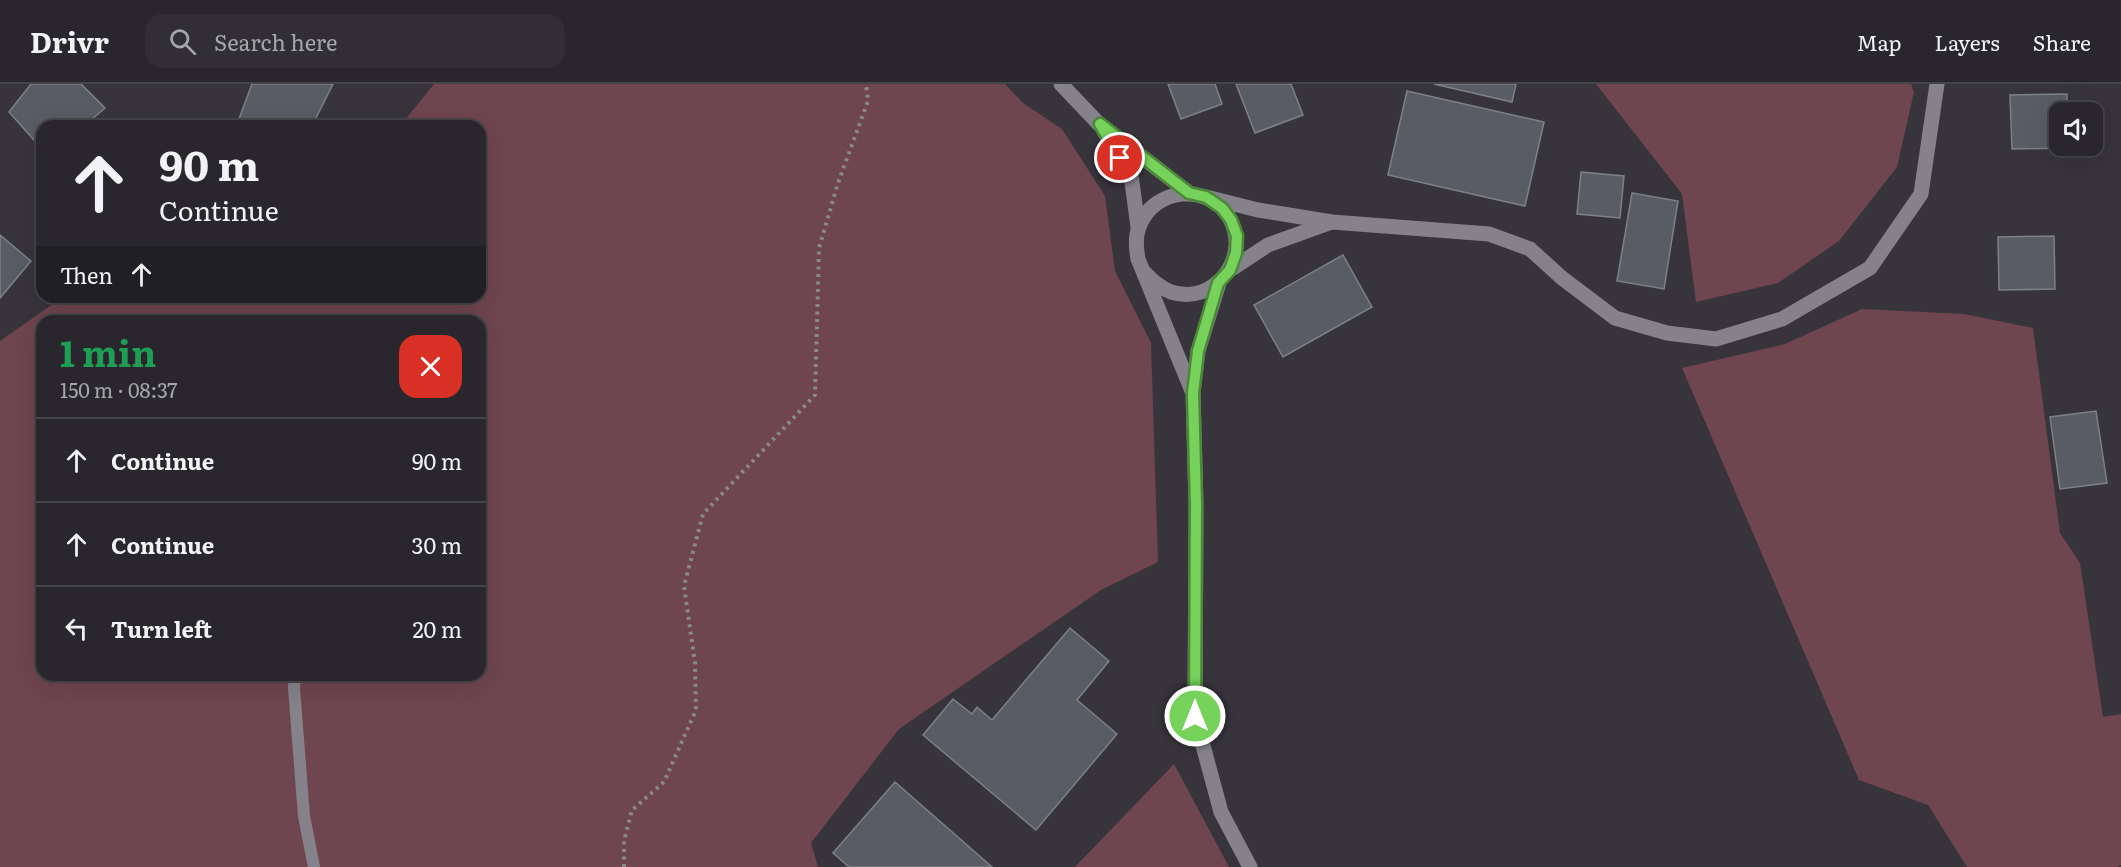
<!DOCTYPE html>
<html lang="en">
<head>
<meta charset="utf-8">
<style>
	body { margin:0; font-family:Literata,serif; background:#312f35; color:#f1f3f6; height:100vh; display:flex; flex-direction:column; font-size:22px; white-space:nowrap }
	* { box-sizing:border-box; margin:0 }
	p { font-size:20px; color:#a5a5aa }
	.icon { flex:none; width:33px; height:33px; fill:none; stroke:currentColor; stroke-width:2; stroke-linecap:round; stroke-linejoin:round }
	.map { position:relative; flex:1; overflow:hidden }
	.panel { position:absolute; left:36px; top:231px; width:450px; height:366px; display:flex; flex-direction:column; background:#29272d; border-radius:18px; box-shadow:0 6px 24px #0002,0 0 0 2px #454449 }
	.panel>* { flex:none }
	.top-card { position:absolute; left:36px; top:36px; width:450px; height:183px; border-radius:18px; box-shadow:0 6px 24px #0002,0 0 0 2px #454449; background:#29272d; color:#f1f3f6; overflow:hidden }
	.controls { position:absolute; left:2049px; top:18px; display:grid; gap:12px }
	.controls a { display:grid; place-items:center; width:54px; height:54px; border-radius:12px; background:#29272d; box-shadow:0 6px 24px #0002,0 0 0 2px #454449; font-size:30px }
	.pin { position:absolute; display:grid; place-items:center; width:51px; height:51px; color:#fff; margin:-26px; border:3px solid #fff; border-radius:50%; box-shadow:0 2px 6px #0007 }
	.me { position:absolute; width:66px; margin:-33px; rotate:0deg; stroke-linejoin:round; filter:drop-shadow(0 0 4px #0008) }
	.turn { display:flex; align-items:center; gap:21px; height:126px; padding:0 24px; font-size:27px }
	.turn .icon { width:78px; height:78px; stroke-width:2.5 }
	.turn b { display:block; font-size:42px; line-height:51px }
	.then { display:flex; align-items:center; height:57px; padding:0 24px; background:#0003; gap:12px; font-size:22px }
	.round { display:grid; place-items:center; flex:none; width:63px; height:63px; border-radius:18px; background:#312f35 }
	.headline { display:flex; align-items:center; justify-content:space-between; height:102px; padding:0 24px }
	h1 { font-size:36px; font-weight:700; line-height:45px; color:#1e9e55 }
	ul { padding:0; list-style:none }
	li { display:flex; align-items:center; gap:18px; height:84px; padding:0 24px; border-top:2px solid #454449 }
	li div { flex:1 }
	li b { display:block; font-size:22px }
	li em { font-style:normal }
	header { display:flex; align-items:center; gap:36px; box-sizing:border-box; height:84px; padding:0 30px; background:#29272d; border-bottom:2px solid #454449 }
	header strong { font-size:28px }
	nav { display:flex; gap:33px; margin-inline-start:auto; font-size:21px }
	.search { width:420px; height:54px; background:#312f35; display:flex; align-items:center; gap:15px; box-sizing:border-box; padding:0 21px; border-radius:18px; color:#a5a5aa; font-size:22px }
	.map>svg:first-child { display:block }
	.green { fill:#6f454f; fill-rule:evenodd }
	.building { fill:#595c64; stroke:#7d8088; stroke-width:1.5 }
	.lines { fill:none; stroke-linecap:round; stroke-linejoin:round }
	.path { stroke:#8a888e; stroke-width:4; stroke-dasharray:3 4.5; stroke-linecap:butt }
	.lane { stroke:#85828b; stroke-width:12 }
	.street { stroke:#85828b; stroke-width:15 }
	.route-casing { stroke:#4d883a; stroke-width:15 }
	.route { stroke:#76d25a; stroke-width:10 }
</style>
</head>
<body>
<header>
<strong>Drivr</strong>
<div class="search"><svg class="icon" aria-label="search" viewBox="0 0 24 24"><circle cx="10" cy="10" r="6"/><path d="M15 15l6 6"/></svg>Search here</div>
<nav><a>Map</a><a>Layers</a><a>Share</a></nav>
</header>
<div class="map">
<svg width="2121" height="783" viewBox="0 0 2121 783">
	<rect width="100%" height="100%" fill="#37343c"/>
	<path class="green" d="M434,0H1005L1023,19L1062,45L1105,112L1115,187L1151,259L1158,478L1101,506L899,645L811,759L818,783H0V257L63,213H480V42H400ZM42,237H480V591H42Z
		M1596,0H1911L1914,8L1897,83L1839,157L1778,199L1696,218L1682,110Z
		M1862,225L1964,230L2033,244L2060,449L2080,479L2103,633L2121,630V781L2117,783H1967L1928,721L1859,696L1682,284L1785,260Z
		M1174,680L1229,783H1075Z"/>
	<path class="building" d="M31,0H81L105,24L84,42H42V65L9,28Z
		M252,0H333L312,42H243L237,40Z
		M1168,0H1215L1222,20L1181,35Z
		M1236,0H1291L1303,31L1255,49Z
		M1434,0H1516L1512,18Z
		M1407,7L1544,38L1525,122L1388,91Z
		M2067,10V28H2060V62H2068V64L2012,65L2010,11Z
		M1581,88L1624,92L1620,134L1577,130Z
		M1632,109L1678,117L1664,205L1617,197Z
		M0,151L31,177L0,214Z
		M2054,152L2055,205L1999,206L1998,153Z
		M1343,171L1372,223L1283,273L1254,221Z
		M2096,327L2107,399L2060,405L2050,333Z
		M1070,544L1109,577L1077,616L1117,650L1036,746L923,651L953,615L972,630L977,623L992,636Z
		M895,698L992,783H849L833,769Z"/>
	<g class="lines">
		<path class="path" d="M624,783V757L632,726L664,698L696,626L695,579L684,502L703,430L815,311L819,164L838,99L868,17L866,0"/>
		<path class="lane" d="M295,591L294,604L304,732L314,783"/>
		<path class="street" d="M1061,0L1099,40L1189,109
			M1104,47L1131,91L1138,143
			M1206,113L1258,126L1332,138L1489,150L1530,165L1562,194L1615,234L1667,249L1716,255L1782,235L1870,184L1921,110L1937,0
			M1230,186L1268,161L1329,139
			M1145,189C1153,197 1160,204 1171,208C1214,222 1251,174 1230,135C1210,98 1153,103 1139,143C1135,153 1136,164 1138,175L1192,307
			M1219,199L1198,267L1193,309L1196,420L1195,632L1221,728L1250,783"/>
	</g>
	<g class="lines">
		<g class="route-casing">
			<path id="route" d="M1120,74L1100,40L1189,109L1206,113L1222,124L1231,136L1237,152L1236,169L1230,186L1218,199L1198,267L1193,309L1196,420L1195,632"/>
		</g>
		<use href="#route" class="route"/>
	</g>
</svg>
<div class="controls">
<a><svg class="icon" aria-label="sound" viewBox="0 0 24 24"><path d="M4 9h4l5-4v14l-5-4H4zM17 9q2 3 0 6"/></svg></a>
</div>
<div class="pin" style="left:1120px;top:74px;background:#d93025"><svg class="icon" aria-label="arrive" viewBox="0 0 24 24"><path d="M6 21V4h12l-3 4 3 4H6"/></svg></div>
<svg class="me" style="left:1195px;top:632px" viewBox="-20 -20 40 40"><circle r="17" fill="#76d25a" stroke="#fff" stroke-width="3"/><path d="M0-11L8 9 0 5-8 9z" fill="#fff"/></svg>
<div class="top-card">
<div class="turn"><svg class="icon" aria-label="ahead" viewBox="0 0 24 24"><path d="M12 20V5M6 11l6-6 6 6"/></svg><div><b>90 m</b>Continue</div></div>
<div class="then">Then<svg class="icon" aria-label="ahead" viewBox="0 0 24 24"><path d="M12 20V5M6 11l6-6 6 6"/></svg></div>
</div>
<section class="panel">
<div class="headline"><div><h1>1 min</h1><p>150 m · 08:37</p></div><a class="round" style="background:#d93025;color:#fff"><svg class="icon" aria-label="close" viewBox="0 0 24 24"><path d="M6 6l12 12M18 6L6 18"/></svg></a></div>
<ul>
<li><svg class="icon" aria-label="ahead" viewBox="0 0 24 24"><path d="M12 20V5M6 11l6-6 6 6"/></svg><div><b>Continue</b></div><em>90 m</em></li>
<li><svg class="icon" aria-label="ahead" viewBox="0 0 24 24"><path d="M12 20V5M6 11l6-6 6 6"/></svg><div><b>Continue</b></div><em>30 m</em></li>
<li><svg class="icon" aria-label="left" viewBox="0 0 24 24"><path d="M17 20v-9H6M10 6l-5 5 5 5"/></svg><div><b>Turn left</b></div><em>20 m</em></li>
</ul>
</section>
</div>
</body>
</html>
